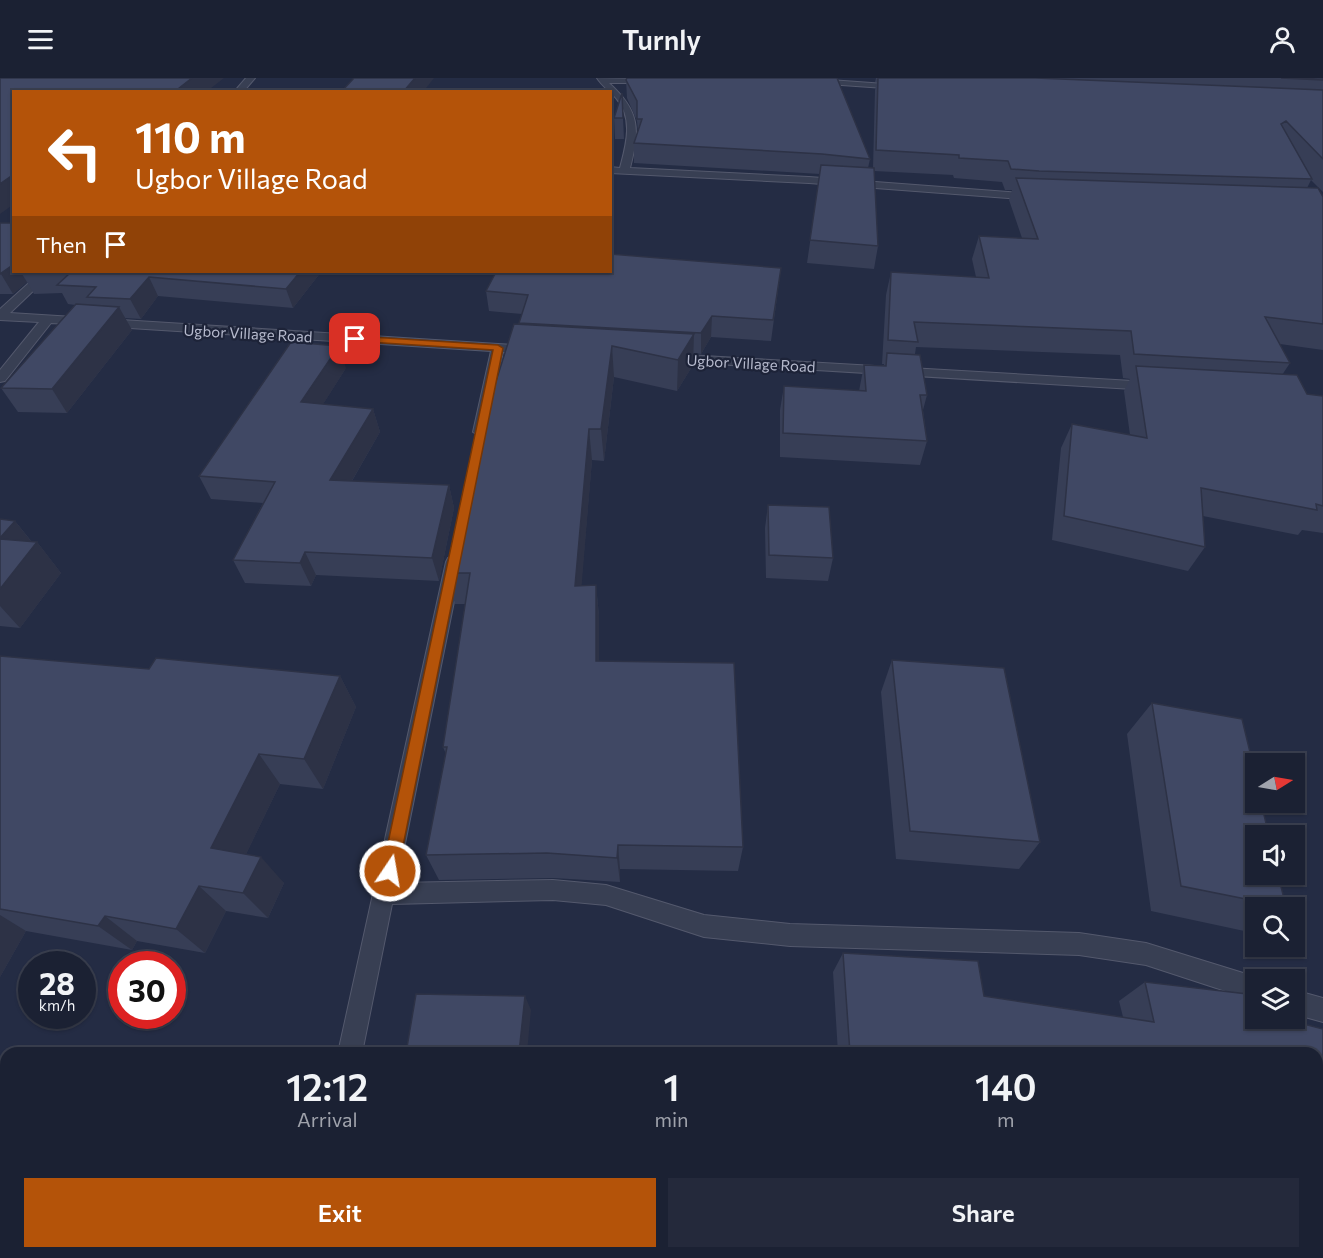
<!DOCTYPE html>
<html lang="en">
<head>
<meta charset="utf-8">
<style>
	body { margin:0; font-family:Commissioner,sans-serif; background:#24293b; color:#f1f3f6; height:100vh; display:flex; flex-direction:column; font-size:22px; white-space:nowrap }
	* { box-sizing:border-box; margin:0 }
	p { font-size:20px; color:#a0a3ac }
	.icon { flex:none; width:33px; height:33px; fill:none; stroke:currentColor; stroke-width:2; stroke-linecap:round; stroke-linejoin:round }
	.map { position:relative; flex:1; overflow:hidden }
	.drawer { position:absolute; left:0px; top:969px; width:1323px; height:212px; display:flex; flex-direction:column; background:#1b2133; border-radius:18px 18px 0 0; box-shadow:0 2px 4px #0004,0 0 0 2px #393e4e }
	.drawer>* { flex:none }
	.banner { position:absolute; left:12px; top:12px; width:600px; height:183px; border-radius:0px; box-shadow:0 2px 4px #0004,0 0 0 2px #393e4e; background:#b45309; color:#fff; overflow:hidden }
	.needle { width:39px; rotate:79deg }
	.controls { position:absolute; left:1245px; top:675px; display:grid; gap:12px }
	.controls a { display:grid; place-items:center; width:60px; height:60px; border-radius:0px; background:#1b2133; box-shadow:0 2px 4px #0004,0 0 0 2px #393e4e; font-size:30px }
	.speed { position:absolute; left:18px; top:873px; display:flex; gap:12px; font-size:30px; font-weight:700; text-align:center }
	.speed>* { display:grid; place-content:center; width:78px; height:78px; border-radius:50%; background:#1b2133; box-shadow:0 2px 4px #0004,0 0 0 2px #393e4e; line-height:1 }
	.speed small { font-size:15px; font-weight:400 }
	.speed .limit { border:9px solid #d22; background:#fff; color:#111 }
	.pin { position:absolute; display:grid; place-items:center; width:51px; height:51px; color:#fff; margin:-26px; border-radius:12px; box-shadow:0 3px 9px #0006 }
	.me { position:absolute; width:66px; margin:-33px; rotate:12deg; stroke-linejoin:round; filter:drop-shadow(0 0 4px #0008) }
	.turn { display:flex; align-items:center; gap:21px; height:126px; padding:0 24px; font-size:27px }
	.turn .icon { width:78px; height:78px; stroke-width:2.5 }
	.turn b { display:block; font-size:42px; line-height:51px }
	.then { display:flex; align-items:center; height:57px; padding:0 24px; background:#0003; gap:12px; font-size:22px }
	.eta { display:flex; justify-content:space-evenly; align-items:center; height:102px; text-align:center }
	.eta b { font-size:36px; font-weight:600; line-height:42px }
	.button { display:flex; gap:12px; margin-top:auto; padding:12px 24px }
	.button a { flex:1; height:69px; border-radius:0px; background:#b45309; color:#fff; font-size:24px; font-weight:600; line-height:69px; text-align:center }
	.button a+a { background:#24293b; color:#f1f3f6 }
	header { display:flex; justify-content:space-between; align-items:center; height:78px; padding:0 24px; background:#1b2133; font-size:27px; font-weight:600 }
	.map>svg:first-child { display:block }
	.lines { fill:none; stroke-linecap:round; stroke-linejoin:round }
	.minor-casing { stroke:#54596d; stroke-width:2 }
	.minor { fill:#383f53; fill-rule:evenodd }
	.wall { fill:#373e56 }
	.shaded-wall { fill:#2d3246 }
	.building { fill:#404864; stroke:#2d3246; stroke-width:1.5 }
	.route { fill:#b45309; stroke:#753606; stroke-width:1.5 }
	.labels { text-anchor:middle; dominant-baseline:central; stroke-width:4.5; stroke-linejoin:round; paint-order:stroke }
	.far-street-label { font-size:15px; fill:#b6bacd; stroke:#1d2338 }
</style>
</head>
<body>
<header><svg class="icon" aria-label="menu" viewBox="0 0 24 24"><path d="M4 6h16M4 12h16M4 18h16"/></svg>Turnly<svg class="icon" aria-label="person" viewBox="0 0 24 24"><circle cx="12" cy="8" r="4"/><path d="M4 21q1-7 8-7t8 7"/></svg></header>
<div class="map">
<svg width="1323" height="1180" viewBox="0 0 1323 1180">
	<rect width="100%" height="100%" fill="#242c44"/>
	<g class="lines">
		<g class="minor-casing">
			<path id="minor" d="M246,0H255L243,14H234Z
				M597,0L650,1L654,3L650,5H609C640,33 640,51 630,90L809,99L1033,116L1038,119L1033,122L809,105L610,95V89L620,90C626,67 634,40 616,20C610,13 602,8 597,0Z
				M816,1L899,7L903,9L899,11L813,5L812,3Z
				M41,194H53L10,235L531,268L537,272L531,276L503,274L487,354L480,358L473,354L491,273L51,245L5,303L0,304V292L39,244L0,242V231Z
				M669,276L1150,304L1157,308L1150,312L664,283L663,280Z
				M454,478L460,480L462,484L397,805L553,802L606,807L704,837L790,846L1079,855L1146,865L1256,899L1261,902H1256V923L1146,887L1079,877L790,868L704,859L606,827L553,822L392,826L362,975H338L446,484L448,480Z
				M1294,912L1323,920V944L1294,936Z
				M292,1174H320L319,1180H291Z"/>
		</g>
		<use href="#minor" class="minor"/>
	</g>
	<path class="wall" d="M876,0H1323V114L1311,102L1307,110L1323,119V272L1280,266L1290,285L1282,297L1307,316L1323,318V455L1302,452L1298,457L1203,438L1205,469L1188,493L1052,462L1061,370L1072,346L1130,357L1124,313L1130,301L1123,300L1120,277L916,269L915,276L927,317L923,332L927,363L920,387L780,379V332L784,308L859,313L864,287L884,288V286H882L886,217L891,194L976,199L972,181L979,158L1022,160L1009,122L1012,112H1005L1002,104L954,100L953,97L874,93L878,168L874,191L807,185L820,96L634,85V65L638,54L637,43L627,20L626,2L870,81L868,90H873L875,12L877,4H875Z
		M614,40H623L624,61H615Z
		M0,145L14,194H321L293,230L158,218L141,241L125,240L132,252L67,335L18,334L1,310L75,227L68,226L62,215L34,216L27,204L13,216H0Z
		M781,190L771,263L711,259L701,276L694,275L693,287L677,313L614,299L604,383L592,382L581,508L596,507L599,538V583L743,769L738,793L620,791V804L553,800L439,802L426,777L446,676L443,669L465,526H455L446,495L487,332L520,247L522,236L489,233L486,213Z
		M346,290L323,326L373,331L380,354L352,403L449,407L454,430L439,503L316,497L311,508L245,505L233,482L263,425L211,421L199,398Z
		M768,427L833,480L828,503L766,500L765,450Z
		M0,441L15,443L32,464H37L61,495L20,550L0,548Z
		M0,578L149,591L340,598L356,629L323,711L280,706L246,776L284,805L268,840L226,833L205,875L137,863L132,872L26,853L0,899Z
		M892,582L1040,764L1019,791L896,781L881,614Z
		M1152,625L1286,829L1256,830V849L1249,854L1151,833L1127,656Z
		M843,875L978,883L984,918L1123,939L1119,923L1145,904L1256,917V940H1288V942L1323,951V1180H684V1174H1317V975H838L833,894Z"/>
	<path class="shaded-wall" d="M192,0H224L206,14H174Z
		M415,0H434L423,14H403Z
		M14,96V126L0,136V106Z
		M14,186V194H38L22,196L27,204L13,216L1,196Z
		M300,194H321L293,230L286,211Z
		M149,199L158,218L141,241L130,221Z
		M119,229L132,252L67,335L52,311Z
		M712,238L711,259L701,276V255Z
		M694,256L693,287L677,313L678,282Z
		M339,268L346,290L310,347L301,324Z
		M612,268L614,299L604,383L601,351Z
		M373,331L380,354L339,425L330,402Z
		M589,351L592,382L579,539L575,508Z
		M449,407L454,430L439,503L432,480Z
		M15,443L34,467L37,464L61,495L20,550L0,528V460Z
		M305,474L316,497L311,508L300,485Z
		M596,507L599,538V613L596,583Z
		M340,598L356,629L323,711L304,681Z
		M259,676L280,706L236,797L211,770Z
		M618,767L620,791V804L617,780Z
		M261,779L284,805L268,840L243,815Z
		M199,808L226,833L205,875L176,851Z
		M0,837L26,853L0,899Z
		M105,838L137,863L132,872L98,848Z
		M525,918L531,932L527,975H519Z"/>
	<path class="building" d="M0,0H192L174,14H14V96L0,106Z
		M354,0H415L403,14H341Z
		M627,0H837L870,81L822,76L634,65L642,41H637V23L626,2Z
		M878,0H1036L1323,12V81L1286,43L1281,46L1312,101L1039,93L1011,91L1008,83L959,80V77L876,72Z
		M1281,0H1323V2Z
		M622,15L623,40H614Z
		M821,87L874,90L878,168L810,162Z
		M1016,100L1318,110L1323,119V246L1265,239L1290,285L1134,276L1131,253L914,244L918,264L888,262L891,194L989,200L979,158L1038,161Z
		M0,145H14V186L0,196Z
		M610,176L781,190L773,242L712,238L701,255L519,245L528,217L486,213L496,194H610Z
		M25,194H300L286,211L149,199L130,221L87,219L96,209L57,207L70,195L22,196Z
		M76,226L119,229L52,311L1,310Z
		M514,246L694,256L678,282L612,268L601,351H589L575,508L596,507V583L734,585L743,769L618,767L617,780L547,775L426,777L447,669H443L470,495H446L482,331L487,332Z
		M291,264L339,268L301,324L373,331L330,402L449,407L432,480L305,474L300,485L233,482L275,404L199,398Z
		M887,275L920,277L927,317H920L927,363L783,355L784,308L866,313L864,287L886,288Z
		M1136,288L1297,297L1307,316L1323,318V428L1316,426L1317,432L1201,410L1205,469L1064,438L1072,346L1147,360Z
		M768,427L829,429L833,480L769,477Z
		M0,441L15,443L0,460Z
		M0,461L37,464L0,511Z
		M0,578L149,591L156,580L340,598L304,681L259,676L211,770L261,779L243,815L199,808L176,851L105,838L98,848L0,831Z
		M892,582L1004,590L1040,764L910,753Z
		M1152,625L1242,641L1256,699V724H1261L1269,758H1256V796H1278L1286,829L1181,808Z
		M843,875L978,883L984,918L1154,944L1145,904L1256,917V940H1288V942L1323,951V1180H685V1174H1317V975H850Z
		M416,916L525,918L519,975H406Z
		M734,971L796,975H734Z"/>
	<path class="route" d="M355,258L498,267L503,270L398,793L395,798L390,800L384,798L382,793L493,272L352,263L351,261Z"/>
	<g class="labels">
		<g class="far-street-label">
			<text transform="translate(248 255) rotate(3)">Ugbor Village Road</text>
			<text transform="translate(751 285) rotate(3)">Ugbor Village Road</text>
		</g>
	</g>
</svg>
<div class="controls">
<a><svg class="needle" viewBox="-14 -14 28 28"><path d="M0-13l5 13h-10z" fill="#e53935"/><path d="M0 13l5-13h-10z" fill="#a0a3ac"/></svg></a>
<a><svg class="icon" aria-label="sound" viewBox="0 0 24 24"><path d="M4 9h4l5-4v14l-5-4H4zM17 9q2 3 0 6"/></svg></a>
<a><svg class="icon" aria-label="search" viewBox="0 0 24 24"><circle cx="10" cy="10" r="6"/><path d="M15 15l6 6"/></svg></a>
<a><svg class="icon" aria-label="layers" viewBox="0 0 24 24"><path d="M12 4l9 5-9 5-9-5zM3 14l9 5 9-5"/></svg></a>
</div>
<div class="speed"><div>28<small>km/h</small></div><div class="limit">30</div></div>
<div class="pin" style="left:355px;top:261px;background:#d93025"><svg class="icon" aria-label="arrive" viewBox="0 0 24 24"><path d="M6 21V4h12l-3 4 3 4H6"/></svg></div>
<svg class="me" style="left:390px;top:793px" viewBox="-20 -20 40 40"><circle r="17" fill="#b45309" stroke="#fff" stroke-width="3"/><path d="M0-11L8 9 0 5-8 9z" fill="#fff"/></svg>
<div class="banner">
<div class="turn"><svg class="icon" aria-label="left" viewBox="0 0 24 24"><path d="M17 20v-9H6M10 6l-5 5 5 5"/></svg><div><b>110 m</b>Ugbor Village Road</div></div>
<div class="then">Then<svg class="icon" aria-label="arrive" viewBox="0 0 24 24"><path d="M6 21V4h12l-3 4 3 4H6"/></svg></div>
</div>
<section class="drawer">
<div class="eta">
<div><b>12:12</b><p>Arrival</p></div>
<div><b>1</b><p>min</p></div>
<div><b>140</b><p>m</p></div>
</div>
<div class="button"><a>Exit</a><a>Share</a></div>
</section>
</div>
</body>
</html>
